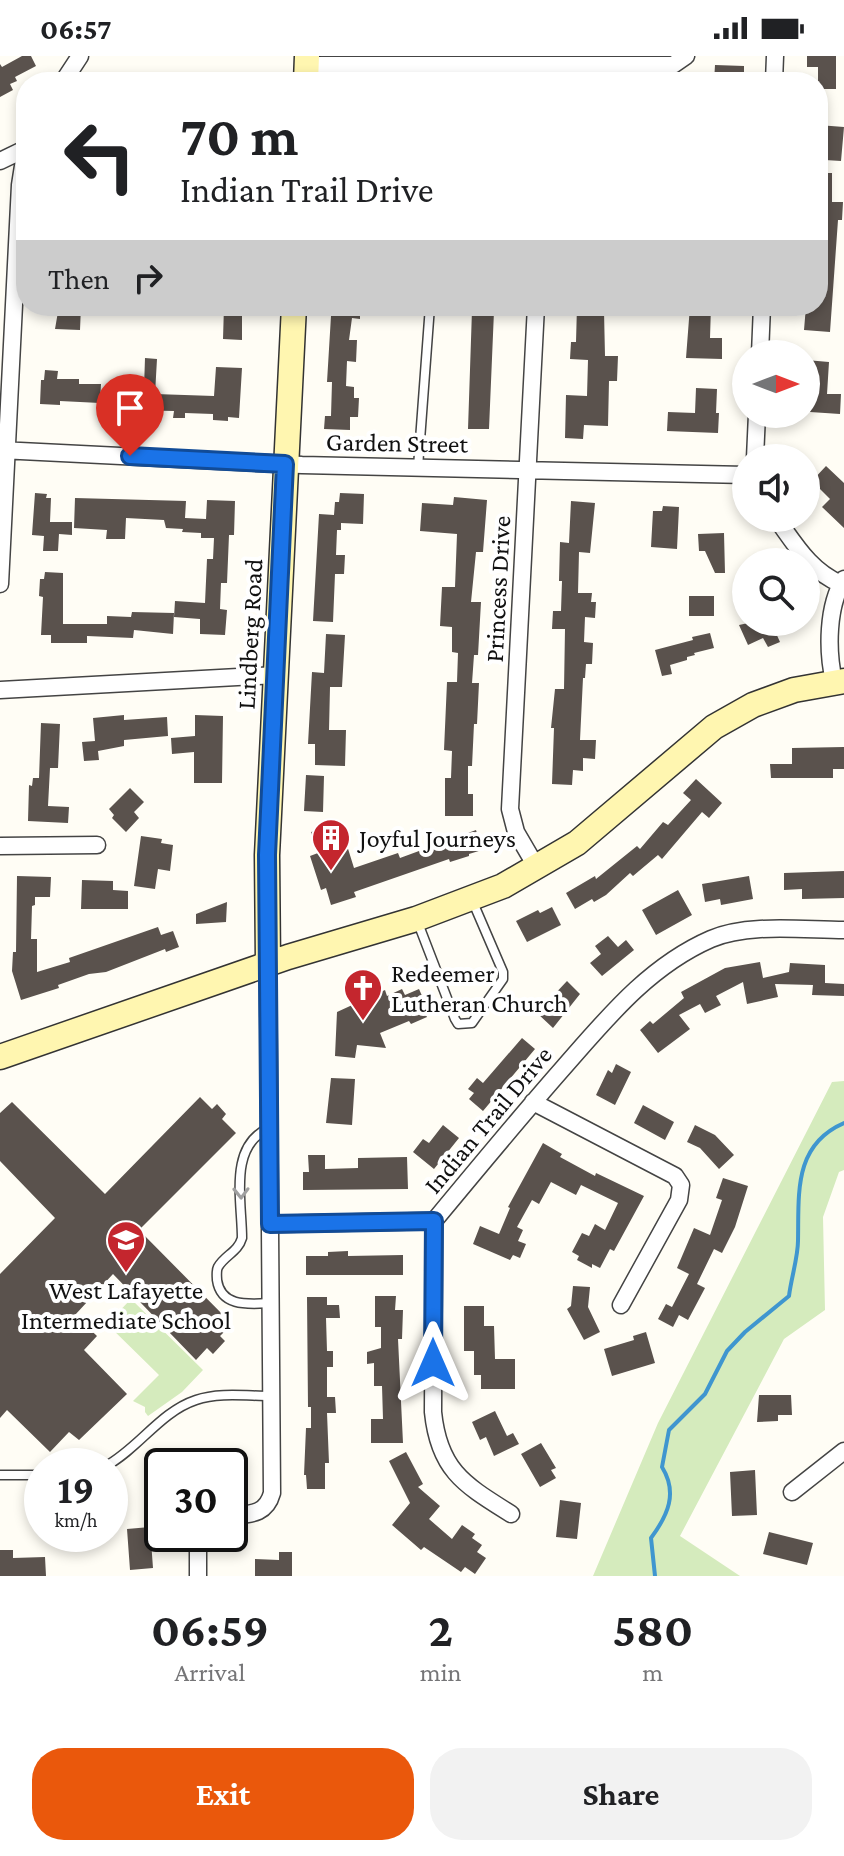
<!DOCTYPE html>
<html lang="en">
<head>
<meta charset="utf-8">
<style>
	body { margin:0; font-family:"Crimson Pro",serif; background:#f2f2f2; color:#202124; height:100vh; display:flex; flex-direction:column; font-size:30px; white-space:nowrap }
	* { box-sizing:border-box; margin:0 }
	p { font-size:26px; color:#757577 }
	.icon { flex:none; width:44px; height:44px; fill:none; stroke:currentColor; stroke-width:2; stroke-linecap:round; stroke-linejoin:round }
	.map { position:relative; height:1520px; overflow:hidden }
	.drawer { display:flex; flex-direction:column; background:#fff; flex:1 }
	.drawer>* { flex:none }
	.hud { position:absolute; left:16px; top:16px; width:812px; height:244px; border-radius:32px; box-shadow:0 4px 12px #0003; background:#fff; color:#202124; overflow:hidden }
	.needle { width:52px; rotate:90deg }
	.fabs { position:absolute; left:732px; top:284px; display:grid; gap:16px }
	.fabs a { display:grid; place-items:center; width:88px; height:88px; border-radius:50%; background:#fff; box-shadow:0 4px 12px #0003; font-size:40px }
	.speed { position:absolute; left:24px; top:1392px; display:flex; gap:16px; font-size:40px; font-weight:700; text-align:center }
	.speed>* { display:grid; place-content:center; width:104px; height:104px; border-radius:50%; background:#fff; box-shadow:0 4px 12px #0003; line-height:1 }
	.speed small { font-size:20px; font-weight:400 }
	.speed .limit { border:4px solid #111; border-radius:12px; background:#fff; color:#111 }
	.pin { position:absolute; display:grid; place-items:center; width:68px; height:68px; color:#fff; margin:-82px -34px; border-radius:50% 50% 50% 0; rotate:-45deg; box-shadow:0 0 8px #0007 }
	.pin .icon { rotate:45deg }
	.me { position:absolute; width:88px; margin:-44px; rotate:0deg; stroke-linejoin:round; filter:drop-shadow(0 0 6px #0008) }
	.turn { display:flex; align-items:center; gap:28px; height:168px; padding:0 32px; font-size:36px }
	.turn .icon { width:104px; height:104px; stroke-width:2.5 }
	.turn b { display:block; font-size:56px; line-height:68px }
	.then { display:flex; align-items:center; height:76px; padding:0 32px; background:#0003; gap:16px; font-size:30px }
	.eta { display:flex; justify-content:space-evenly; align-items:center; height:136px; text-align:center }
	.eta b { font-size:48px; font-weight:700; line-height:56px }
	.cta { display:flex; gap:16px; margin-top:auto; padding:16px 32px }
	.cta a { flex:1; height:92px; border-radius:32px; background:#ea580c; color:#fff; font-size:32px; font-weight:700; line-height:92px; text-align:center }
	.cta a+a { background:#f2f2f2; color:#202124 }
	.status { display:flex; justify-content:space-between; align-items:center; height:56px; padding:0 40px; background:#fff; direction:ltr }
	.status svg { height:22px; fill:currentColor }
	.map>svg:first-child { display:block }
	.green { fill:#d5ebbd }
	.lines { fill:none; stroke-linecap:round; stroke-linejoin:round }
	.stream { stroke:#3f96cf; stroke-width:4 }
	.building { fill:#5a524d }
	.lane-casing { stroke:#444; stroke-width:11 }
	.street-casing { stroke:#444; stroke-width:19 }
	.secondary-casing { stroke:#333; stroke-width:27 }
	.lane { stroke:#fff; stroke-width:8 }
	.street { stroke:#fff; stroke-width:16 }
	.secondary { stroke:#fff6b0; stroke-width:24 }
	.oneway { stroke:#a0a0a0 }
	.route-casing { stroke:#114b97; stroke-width:20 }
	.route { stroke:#1a73e8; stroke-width:14 }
	.labels { text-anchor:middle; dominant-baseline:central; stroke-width:8; stroke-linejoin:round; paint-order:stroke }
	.street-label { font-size:26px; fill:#111; stroke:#fff }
	.poi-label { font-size:26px; fill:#111; stroke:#fff; text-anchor:start }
</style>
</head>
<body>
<div class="status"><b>06:57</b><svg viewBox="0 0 49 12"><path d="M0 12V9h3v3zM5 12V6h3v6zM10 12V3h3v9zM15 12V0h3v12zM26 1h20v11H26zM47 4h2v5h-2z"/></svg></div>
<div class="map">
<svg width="844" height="1520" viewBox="0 0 844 1520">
	<rect width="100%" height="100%" fill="#fffdf5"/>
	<path class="green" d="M844,1025V1114L839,1116L823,1161L825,1254L784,1283L680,1480L740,1520H593L658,1367L832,1026Z
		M131,1243L203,1314L182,1336L148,1360L145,1356V1351L133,1345L159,1319L107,1268Z"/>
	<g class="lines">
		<path class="stream" d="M655,1520L651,1482C668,1459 678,1437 662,1411L669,1374L705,1338L727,1295L745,1276L789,1240C791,1223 798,1201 798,1185C799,1138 793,1089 844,1067"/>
	</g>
	<path class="building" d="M22,0H31L36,10L15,21L17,25L10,28L13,34L0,41V8L2,11Z
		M807,0H836V33H818V11H807Z
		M715,9L744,10V26H714Z
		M818,69L844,71L841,105L825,104L826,89H818Z
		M818,117H832V146H843L842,164H838L830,276L804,274L806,250H818Z
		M59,250H81L80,274L55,273Z
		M224,250L242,251V284L223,283Z
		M331,250L360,251V263L352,262L349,284H357L356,306L347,305L346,330L354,331V342H359L358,361H350V374L324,373L325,360H331L332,326H327L331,260L323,259L324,253L331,252Z
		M577,250H597V255H604L605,300H618L617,325H609L608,370L584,369L583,383L565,382L566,339L587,340L588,304L570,303L571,286H576Z
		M690,250H711L710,282H722V303L686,302Z
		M472,254L494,255L489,373H468Z
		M145,302L157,303L155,338L214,340L216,311L242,312L239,362L228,361V365L213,364V358L185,357V362H173L174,355L128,354V349L120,348L122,330L144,332Z
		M806,304L829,306L827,338H841L840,358L810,356V347H806Z
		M45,314L58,315L57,323H79V328H101L100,347L60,345V349L40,348L41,324H44Z
		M696,332L717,333L716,357H719L718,377L667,375L668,356L695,357Z
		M826,410L844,427V472L822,451L830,443L812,425Z
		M35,437L47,438L46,442H51L50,466H72V479L59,478L58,495H43L44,480L32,479Z
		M340,437L364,438L363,468L341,467V474H337L336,499H345L344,518H335L333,566L313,565L319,458L334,459L335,446H339Z
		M454,441L487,444L483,496H476L471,546H481L478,599H474L472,627H479L477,668H474L472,710H468V738H473V760H445V722H451L452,695L444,694L447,626H457L458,597L452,596V571L440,570L442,531H455L457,478L420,475L422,447L453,449Z
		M75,442L186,445L185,462L206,463L207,444L235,445L234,479H229L227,527H221L220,553L227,554L225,579L200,578V563L174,561L175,545L205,547L207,503H213L214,482H201V477L182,476L183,473L166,472L164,464L126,462L125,483H106L107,474L74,472Z
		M571,445L595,447L590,497L579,496L578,537H592L591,546H596L595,562L585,561L584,586L593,587L592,608H586L585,622H583L580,684H596L595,703L583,702V715L573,714L572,729L552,728L554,672H551L555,633H564L565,573H552L553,555H561L562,525H559L560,486L569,487Z
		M663,450L679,451L677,493L651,491L653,455H662Z
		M724,477L725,517H715L705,495H699L698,478Z
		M45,516L63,517V568H107V560L131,561L132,556L174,557L173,578L134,574L133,582L87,580V587H51V579H41L43,541L39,540L40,523H44Z
		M689,540H714V560H689Z
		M753,566H771L780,586L768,591L763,582L748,589L739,569Z
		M710,577L714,592L694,597L695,599L687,601V604L670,609L672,618L662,620L655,594L693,584L692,581Z
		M326,578L345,579L342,631H330L329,674H346L345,710L315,709V688H308L312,616L324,617Z
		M124,659V664L167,661L168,680L124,684V690L98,695L99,704L84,705L82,686L95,685L93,662Z
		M195,659L223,660L222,727H194V696L172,698L171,682L195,680Z
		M41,667L60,668L58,712H50L48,750L69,751L68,767L28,765L29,729L32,730L33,722H39Z
		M844,691V713H833V722H771L770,708H792V692Z
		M306,719L324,720L323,756L304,755Z
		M696,723L722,747L709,762L702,756L662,803L658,799L633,820L630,817L606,839L594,846L592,843L575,853L566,837L595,820L596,823L637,790L640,793L663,766L668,769L691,744L683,737Z
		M130,732L144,746L134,756L139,762L126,776L112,762L114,759L109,753Z
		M340,767L354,812L398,797L400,802L476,774L482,794L469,798V800L450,806L449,803L354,836L356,841L331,849L326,832L321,834L310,800L318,797L311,776Z
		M141,780L162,783L161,787L173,789L170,815L158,813L155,833L134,830Z
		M844,815V842L802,843V833L784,834V817Z
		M17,820L51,821L50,841H35V849L32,850L31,883H37V916L70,906L69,902L158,871L161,879L173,875L179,891L166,896L165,893L106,916L89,918L58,929L59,932L21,944L12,915L13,896H16Z
		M749,820L753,843L721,849L720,843L705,846L702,828Z
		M82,824L113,825V834L128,835V853H81Z
		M678,834L692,859L656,879L642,854Z
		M227,846L226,866L196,868V858Z
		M552,851L561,869L527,886L516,865L538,854L540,857Z
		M608,880L618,891L626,884L634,894L602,920L590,907L601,898L595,890Z
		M760,906L763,922L789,916L790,907L825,909V927L844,928V940L812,939L813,929L775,928L778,941L747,948L743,926L716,940L721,949L705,957L700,948L679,959L690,973L658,997L640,974L650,965L653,968L684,942L681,936L725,912Z
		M567,925L580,938L553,972L537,957Z
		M402,933L405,939L419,933L426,949L422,951L427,961L411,968L409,965L380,977L386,992L357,989L355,1002L335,1000L337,956L385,934L387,940Z
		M522,982L535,993L483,1055L469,1043L474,1037L468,1033L477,1022L483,1027Z
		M616,1008L631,1016L615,1049L596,1039L608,1014L612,1017Z
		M331,1022L355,1023L352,1069L326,1067Z
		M200,1041L212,1053L217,1048L226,1058L222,1063L236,1077L139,1174L232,1268L220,1280L225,1285L213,1298L207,1292L196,1304L113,1218L75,1259L97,1280L84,1294L127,1338L79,1384L69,1376L50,1396L7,1354L0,1362V1218L55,1162L0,1105V1057L12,1046L105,1138Z
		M643,1049L674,1066L665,1084L634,1067Z
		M443,1069L459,1082L434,1113L413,1096L423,1083L429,1087Z
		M695,1069L715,1079L734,1099L719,1113L700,1092L687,1086Z
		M543,1087L562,1098L560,1101L595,1120L596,1117L644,1140L614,1195L610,1193L600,1212L592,1208V1212L577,1204L579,1200L572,1196L582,1177L589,1180L595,1168L605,1174L618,1147L581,1129L576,1139L551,1126L539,1148L532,1144L517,1171L523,1174L518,1185L526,1188L520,1202L513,1199L510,1204L473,1188L480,1170L499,1178L510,1152L508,1151Z
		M308,1099H325V1113L358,1112V1102L407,1101L408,1133L303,1134V1116H309Z
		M723,1122L748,1130L735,1171L722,1197L714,1193L697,1228L705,1232L688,1264L679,1259L673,1271L658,1263L666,1248L672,1251L689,1218L677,1212L694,1172L710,1179L722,1144L716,1142Z
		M348,1195V1200L403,1199V1219H306V1200H328V1196Z
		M573,1230L590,1231L588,1251L600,1276L584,1284L567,1253L571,1250Z
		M375,1240H396L395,1254H403L402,1283H398L403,1387H371V1363H383L382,1330H374V1307L367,1308V1296L381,1292V1271H375Z
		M307,1241H327V1249H339L340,1262H326L327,1295H333V1311H327V1341H335L336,1357H327L329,1407H325V1433H307L306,1419H304L306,1372H311V1351H308Z
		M464,1250H484V1270H494L495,1303H515V1333H481V1319H474V1295H464Z
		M646,1276L655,1307L612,1320L604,1293L634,1284L633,1280Z
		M759,1339H791L792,1359H778V1365L757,1366Z
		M495,1355L507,1380L513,1377L519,1388L494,1400L486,1381L480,1384L472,1366Z
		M541,1387L556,1412L551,1414L556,1422L540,1431L521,1398Z
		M406,1396L423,1428L418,1431L440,1450L429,1463L452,1483L462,1469L475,1478L472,1482L482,1489L477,1496L486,1502L475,1518L465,1511L461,1516L424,1491L421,1494L392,1469L410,1447L389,1405Z
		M755,1414L757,1459L732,1460L730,1416Z
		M560,1444L581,1447L577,1483L556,1481Z
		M150,1471L153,1512L130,1514L127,1473Z
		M769,1476L813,1487L807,1509L763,1498Z
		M0,1494H13V1502L45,1501L46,1520H0Z
		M279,1496H292V1520H255V1503L279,1504Z"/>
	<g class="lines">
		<g class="lane-casing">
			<path id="lane" d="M418,411L430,250
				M418,867L455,963L458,968L472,967L503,923V916L472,844
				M269,1072C228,1090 242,1145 242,1182C238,1196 225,1199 218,1211C216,1215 217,1221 217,1224C221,1252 250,1248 271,1247
				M106,1410C139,1392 160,1356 196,1344C219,1336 247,1340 271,1340
				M0,1419H42"/>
		</g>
		<g class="street-casing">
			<path id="street" d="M307,9H673L686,0
				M63,26L80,0
				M774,26L775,0
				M0,105L25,93
				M536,250L510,753L516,776L537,812
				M760,298L762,250
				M0,394L302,409L746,419
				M755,402L757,358
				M776,462C795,488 810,515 841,528
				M0,528L20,129L26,91
				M834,625C827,595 827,550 844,523
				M0,634L276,619
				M0,790L97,789
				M533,1046L675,1120L681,1129L679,1144L621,1249
				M434,1165L433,1356C439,1415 465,1429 511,1458
				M270,1168L434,1165C477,1113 520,1061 564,1011C607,962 649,910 711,883C748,867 803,874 844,874
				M792,1436L844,1395
				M230,1460C250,1458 266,1459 272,1437L268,908
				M198,1520V1478"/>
		</g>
		<g class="secondary-casing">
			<path id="secondary" d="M306,26L307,0
				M268,908L267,799L294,250
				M0,1001L288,901L416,863L503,830L577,787L714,671L753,649L794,634L844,625"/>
		</g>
		<use href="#lane" class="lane"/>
		<use href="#street" class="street"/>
		<use href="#secondary" class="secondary"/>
	</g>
	<defs><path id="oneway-chevron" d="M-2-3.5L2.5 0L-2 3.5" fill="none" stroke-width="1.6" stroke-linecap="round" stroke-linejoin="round" transform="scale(2)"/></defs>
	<use class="oneway" href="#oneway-chevron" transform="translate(241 1137) rotate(89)"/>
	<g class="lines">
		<g class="route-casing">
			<path id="route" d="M130,400L285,408L267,799L270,1168L434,1165L433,1307"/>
		</g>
		<use href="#route" class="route"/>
	</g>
	<defs>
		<g id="building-pin" transform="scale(2)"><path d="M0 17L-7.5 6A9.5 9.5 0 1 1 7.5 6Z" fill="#c4262e" stroke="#fff"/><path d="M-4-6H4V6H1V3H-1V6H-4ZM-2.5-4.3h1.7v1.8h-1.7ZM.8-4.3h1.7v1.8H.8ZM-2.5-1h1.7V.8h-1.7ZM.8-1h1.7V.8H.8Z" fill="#fff"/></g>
		<g id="church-pin" transform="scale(2)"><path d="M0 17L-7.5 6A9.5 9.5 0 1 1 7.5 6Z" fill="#c4262e" stroke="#fff"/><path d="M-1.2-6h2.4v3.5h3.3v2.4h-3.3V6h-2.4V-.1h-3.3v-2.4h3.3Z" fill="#fff"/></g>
		<g id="school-pin" transform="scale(2)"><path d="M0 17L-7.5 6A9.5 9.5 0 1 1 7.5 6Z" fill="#c4262e" stroke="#fff"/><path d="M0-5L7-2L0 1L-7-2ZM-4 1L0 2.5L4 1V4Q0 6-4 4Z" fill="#fff"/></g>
	</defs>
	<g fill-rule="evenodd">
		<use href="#building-pin" x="331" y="782"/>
		<use href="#church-pin" x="363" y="932"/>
		<use href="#school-pin" x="126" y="1184"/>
	</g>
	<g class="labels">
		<g class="street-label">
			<text transform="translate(397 387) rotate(1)">Garden Street</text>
			<text transform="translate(498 533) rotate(-87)">Princess Drive</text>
			<text transform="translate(250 578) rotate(-87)">Lindberg Road</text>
			<text transform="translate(488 1064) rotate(-50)">Indian Trail Drive</text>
		</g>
		<g class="poi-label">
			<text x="359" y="782">Joyful Journeys</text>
			<text x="391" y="917">Redeemer<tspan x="391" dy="30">Lutheran Church</tspan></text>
			<text x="126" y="1234" text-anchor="middle">West Lafayette<tspan x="126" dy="30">Intermediate School</tspan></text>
		</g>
	</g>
</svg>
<div class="fabs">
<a><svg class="needle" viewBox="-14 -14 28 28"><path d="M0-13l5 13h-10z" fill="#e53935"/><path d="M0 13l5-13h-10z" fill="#757577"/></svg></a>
<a><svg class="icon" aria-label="sound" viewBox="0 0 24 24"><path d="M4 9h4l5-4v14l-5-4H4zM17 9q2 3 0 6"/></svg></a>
<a><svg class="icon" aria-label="search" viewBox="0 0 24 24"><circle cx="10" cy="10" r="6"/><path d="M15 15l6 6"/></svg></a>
</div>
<div class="speed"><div>19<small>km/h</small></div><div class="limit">30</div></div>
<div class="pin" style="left:130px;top:400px;background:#d93025"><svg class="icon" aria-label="arrive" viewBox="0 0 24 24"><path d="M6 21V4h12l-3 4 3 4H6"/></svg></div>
<svg class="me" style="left:433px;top:1307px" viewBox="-20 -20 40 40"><path d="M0-17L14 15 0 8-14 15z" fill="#1a73e8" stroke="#fff" stroke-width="4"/></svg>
<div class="hud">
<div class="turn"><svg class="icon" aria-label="left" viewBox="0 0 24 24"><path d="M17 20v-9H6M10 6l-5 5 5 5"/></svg><div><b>70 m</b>Indian Trail Drive</div></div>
<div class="then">Then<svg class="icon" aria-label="right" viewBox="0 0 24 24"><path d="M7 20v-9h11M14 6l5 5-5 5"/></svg></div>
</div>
</div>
<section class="drawer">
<div class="eta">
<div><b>06:59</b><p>Arrival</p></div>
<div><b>2</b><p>min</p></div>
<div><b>580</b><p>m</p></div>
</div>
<div class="cta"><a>Exit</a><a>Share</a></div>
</section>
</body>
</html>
